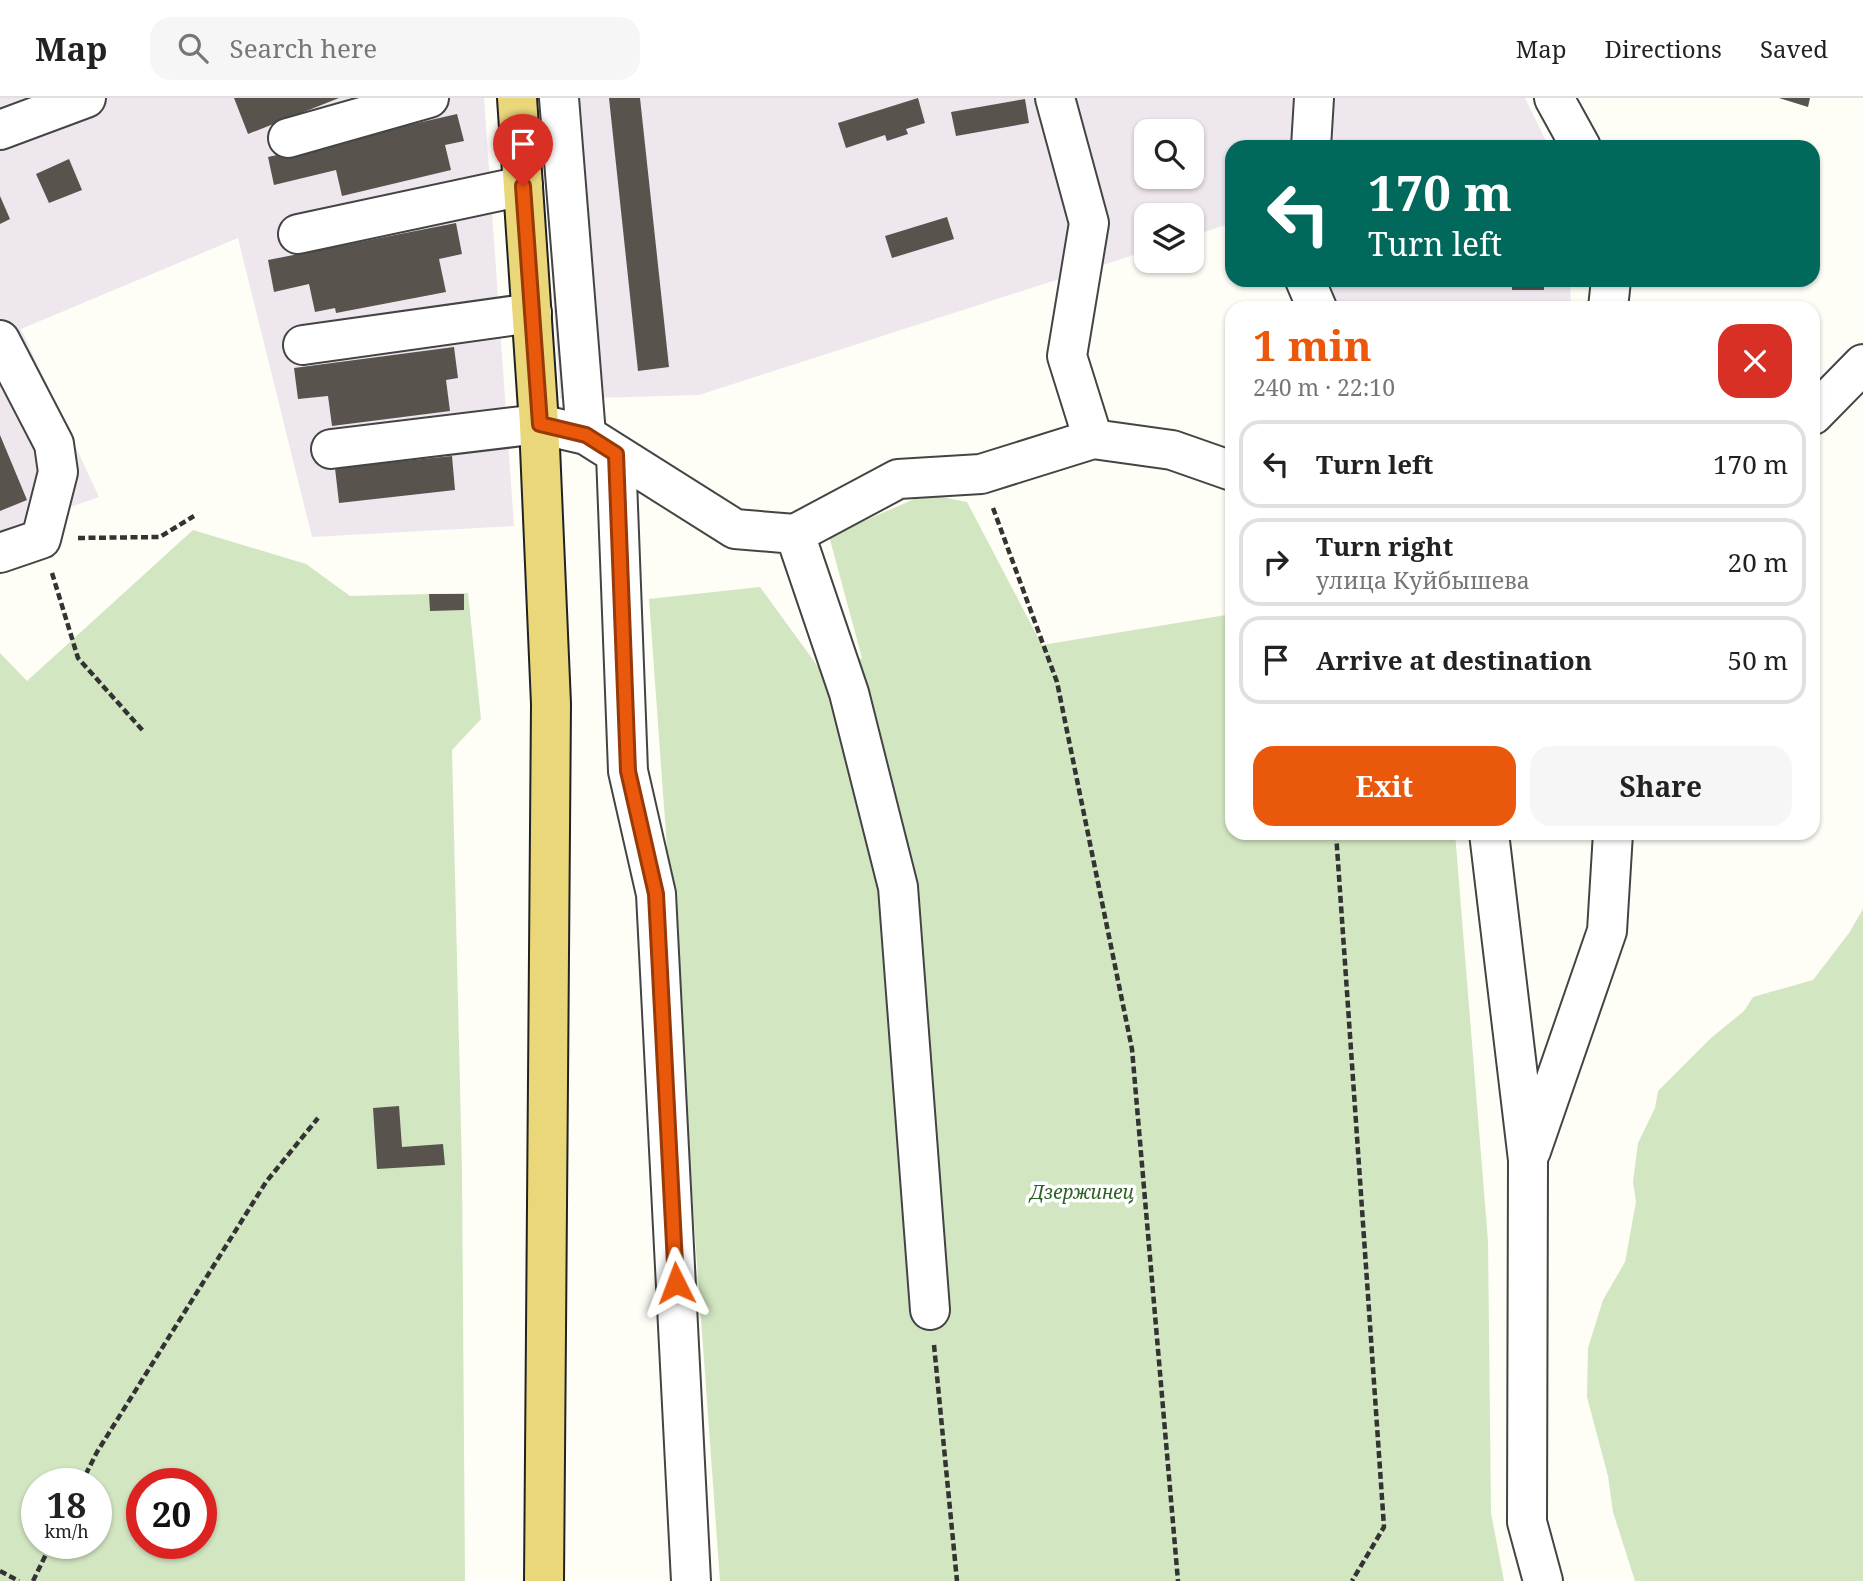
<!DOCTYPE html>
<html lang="en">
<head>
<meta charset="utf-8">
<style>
	body { margin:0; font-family:"Noto Serif",serif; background:#f6f6f6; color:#222; height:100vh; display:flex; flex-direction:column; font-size:26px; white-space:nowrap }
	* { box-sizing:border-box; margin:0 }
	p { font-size:23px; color:#767676 }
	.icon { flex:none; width:38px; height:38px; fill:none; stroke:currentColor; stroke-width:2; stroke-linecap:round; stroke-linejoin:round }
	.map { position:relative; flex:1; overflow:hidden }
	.side { position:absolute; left:1225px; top:203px; width:595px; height:539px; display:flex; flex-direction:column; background:#fff; border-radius:21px; box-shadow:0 2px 5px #0004 }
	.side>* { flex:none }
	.top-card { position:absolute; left:1225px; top:42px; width:595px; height:147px; border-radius:21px; box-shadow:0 2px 5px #0004; background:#00695c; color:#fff; overflow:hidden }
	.controls { position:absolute; left:1134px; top:21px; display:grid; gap:14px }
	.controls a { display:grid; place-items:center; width:70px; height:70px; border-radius:14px; background:#fff; box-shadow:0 2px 5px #0004; font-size:35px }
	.speed { position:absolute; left:21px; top:1370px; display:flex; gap:14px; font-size:35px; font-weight:700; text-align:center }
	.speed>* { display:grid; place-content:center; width:91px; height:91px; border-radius:50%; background:#fff; box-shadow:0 2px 5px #0004; line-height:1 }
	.speed small { font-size:18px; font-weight:400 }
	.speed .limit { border:10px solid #d22; background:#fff; color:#111 }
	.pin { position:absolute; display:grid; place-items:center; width:60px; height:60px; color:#fff; margin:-72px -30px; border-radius:50% 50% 50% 0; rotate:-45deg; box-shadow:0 0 7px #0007 }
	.pin .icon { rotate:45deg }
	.me { position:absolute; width:77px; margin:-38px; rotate:357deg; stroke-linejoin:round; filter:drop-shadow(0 0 5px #0008) }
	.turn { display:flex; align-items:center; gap:24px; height:147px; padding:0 28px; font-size:32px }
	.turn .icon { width:91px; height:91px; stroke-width:2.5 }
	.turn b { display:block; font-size:49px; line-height:60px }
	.round { display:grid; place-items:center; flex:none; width:74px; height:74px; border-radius:21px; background:#f6f6f6 }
	.summary { display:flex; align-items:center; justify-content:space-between; height:119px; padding:0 28px }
	h1 { font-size:42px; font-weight:700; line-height:52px; color:#ea580c }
	.action { display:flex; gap:14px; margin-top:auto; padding:14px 28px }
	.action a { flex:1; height:80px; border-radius:21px; background:#ea580c; color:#fff; font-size:28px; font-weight:700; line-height:80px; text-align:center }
	.action a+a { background:#f6f6f6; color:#222 }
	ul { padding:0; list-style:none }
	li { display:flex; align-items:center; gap:21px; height:88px; margin:0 14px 10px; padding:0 14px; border:4px solid #e0e0e0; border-radius:21px }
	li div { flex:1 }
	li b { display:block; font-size:26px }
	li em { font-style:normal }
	header { display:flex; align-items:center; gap:42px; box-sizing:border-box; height:98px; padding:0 35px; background:#fff; border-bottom:2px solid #e0e0e0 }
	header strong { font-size:33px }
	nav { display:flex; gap:38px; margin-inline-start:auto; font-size:24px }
	.search { width:490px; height:63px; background:#f6f6f6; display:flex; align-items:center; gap:18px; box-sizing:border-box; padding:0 24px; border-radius:21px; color:#767676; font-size:26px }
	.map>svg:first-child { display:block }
	.industrial { fill:#eee7ee; fill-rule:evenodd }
	.green { fill:#d2e6c2; fill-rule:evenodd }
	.building { fill:#59534e }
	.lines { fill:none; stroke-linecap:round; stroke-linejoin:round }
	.minor-casing { stroke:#444; stroke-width:42 }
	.major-casing { stroke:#222; stroke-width:42 }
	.path { stroke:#333; stroke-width:4.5; stroke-dasharray:7 3.5; stroke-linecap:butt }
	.minor { stroke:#fff; stroke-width:38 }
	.major { stroke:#ead77a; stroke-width:38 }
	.route-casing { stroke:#983908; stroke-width:18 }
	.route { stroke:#ea580c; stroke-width:12 }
	.labels { text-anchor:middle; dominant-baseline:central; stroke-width:7; stroke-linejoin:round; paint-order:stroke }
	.park-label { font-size:19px; font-style:italic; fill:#2f6327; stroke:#fff }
</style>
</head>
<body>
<header>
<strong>Map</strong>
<div class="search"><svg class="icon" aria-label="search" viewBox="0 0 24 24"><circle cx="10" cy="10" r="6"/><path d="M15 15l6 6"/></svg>Search here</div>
<nav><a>Map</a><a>Directions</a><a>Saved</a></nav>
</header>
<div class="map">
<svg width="1863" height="1483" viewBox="0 0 1863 1483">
	<rect width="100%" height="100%" fill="#fefdf6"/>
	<path class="industrial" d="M0,0H484L514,428L312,439L238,140L21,231L99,399L0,434Z
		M540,0H1301L1297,49H1232V125L1192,138V117H1146V153L699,297L560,301ZM1146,33H1192V79H1146Z
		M1325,0H1525L1549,49H1323Z
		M1315,182H1570L1571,210H1327Z"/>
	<path class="green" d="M926,396L967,404L1042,547L1232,516V735H1455L1488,1143L1491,1415L1504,1483H720L649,501L760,489L819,570L862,560L829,438Z
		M193,432L306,466L350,498L468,495L481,621L452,652L462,1073L465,1483H0V555L27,583ZM37,1386H96V1446H37ZM142,1386H201V1446H142Z
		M1863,811V1483H1635L1613,1414L1608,1378L1587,1299L1588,1250L1603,1202L1625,1164L1636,1104L1633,1084L1638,1045L1655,1010L1658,993L1711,940L1744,913L1753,899L1813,882L1849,835Z"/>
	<path class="building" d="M234,0H339L248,36Z
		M609,0H640L669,269L638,273Z
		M918,0L925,25L906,31L908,36L887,43L885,37L846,50L838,25Z
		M1779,0H1810L1808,9Z
		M1025,1L1029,25L956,38L951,14Z
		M457,16L464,43L445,47L451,72L342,98L336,72L274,87L268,59Z
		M69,61L82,92L49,105L36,76Z
		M0,98L10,121L0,126Z
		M947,119L954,141L892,160L885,138Z
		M456,125L462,156L439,161L446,194L336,215L335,210L315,214L309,186L274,194L268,162Z
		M1512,182H1544V192H1512Z
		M454,249L458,280L446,282L450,313L332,328L328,298L298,301L294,270Z
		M0,337L27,402L0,413Z
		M452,358L455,392L339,405L335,370Z
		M429,496H464V512L430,513Z
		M399,1008L402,1049L443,1046L445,1067L377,1071L373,1010Z"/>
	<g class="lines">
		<g class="minor-casing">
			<path id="minor" d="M559,0L586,337
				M1055,0L1089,125L1067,258L1093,341
				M1554,0L1581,49
				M0,32L86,0
				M288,40L429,0
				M1311,49L1314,0
				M298,136L523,88
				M1305,182L1317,210
				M1608,210L1611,182
				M0,242L54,346L58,374L41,441L0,455
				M303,247L532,215
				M1813,317L1863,266
				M331,351L539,326L586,337L735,431L795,436L898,381L981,376L1093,341L1172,352L1232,373
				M616,356L628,673L656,796L691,1483
				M795,436L849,595L898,789L930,1212
				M1489,735L1528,1062L1527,1424L1543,1483
				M1531,1053L1607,833L1613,735"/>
		</g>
		<g class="major-casing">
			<path id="major" d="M517,0L539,326L551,606L544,1483"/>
		</g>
		<path class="path" d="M993,410L1057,584L1132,951L1178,1483
			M78,440L160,439L194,418
			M52,475L78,560L144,634
			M1336,735L1384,1429L1352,1483
			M934,1247L957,1483
			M81,1386L97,1354L266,1084L318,1020
			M0,1473L19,1483
			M33,1483L51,1446"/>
		<use href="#minor" class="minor"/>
		<use href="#major" class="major"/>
	</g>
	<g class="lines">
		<g class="route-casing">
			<path id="route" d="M523,88L540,326L586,337L616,356L628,673L656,796L676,1185"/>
		</g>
		<use href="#route" class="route"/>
	</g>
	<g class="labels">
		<g class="park-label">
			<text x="1082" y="1094">Дзержинец</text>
		</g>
	</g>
</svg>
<div class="controls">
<a><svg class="icon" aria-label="search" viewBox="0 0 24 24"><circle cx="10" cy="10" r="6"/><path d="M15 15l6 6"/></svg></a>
<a><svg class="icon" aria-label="layers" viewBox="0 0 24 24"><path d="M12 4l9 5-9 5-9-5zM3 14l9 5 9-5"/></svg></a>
</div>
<div class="speed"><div>18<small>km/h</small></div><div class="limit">20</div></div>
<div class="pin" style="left:523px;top:88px;background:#d93025"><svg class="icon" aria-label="arrive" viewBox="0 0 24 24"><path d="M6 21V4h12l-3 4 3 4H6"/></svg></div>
<svg class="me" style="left:676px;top:1185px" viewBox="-20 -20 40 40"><path d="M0-17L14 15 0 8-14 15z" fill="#ea580c" stroke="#fff" stroke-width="4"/></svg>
<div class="top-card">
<div class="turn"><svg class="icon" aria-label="left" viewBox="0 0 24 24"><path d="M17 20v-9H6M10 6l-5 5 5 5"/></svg><div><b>170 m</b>Turn left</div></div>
</div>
<section class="side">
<div class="summary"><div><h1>1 min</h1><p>240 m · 22:10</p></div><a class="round" style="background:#d93025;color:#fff"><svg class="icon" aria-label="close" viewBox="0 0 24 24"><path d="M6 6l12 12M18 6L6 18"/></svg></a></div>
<ul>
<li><svg class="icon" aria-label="left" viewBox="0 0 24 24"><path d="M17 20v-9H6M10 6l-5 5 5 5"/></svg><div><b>Turn left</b></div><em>170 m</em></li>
<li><svg class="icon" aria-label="right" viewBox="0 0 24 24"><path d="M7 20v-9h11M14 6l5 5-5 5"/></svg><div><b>Turn right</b><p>улица Куйбышева</p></div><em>20 m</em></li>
<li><svg class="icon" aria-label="arrive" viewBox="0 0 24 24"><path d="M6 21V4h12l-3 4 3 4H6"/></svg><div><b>Arrive at destination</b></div><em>50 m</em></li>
</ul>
<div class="action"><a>Exit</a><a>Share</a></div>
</section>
</div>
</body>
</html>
